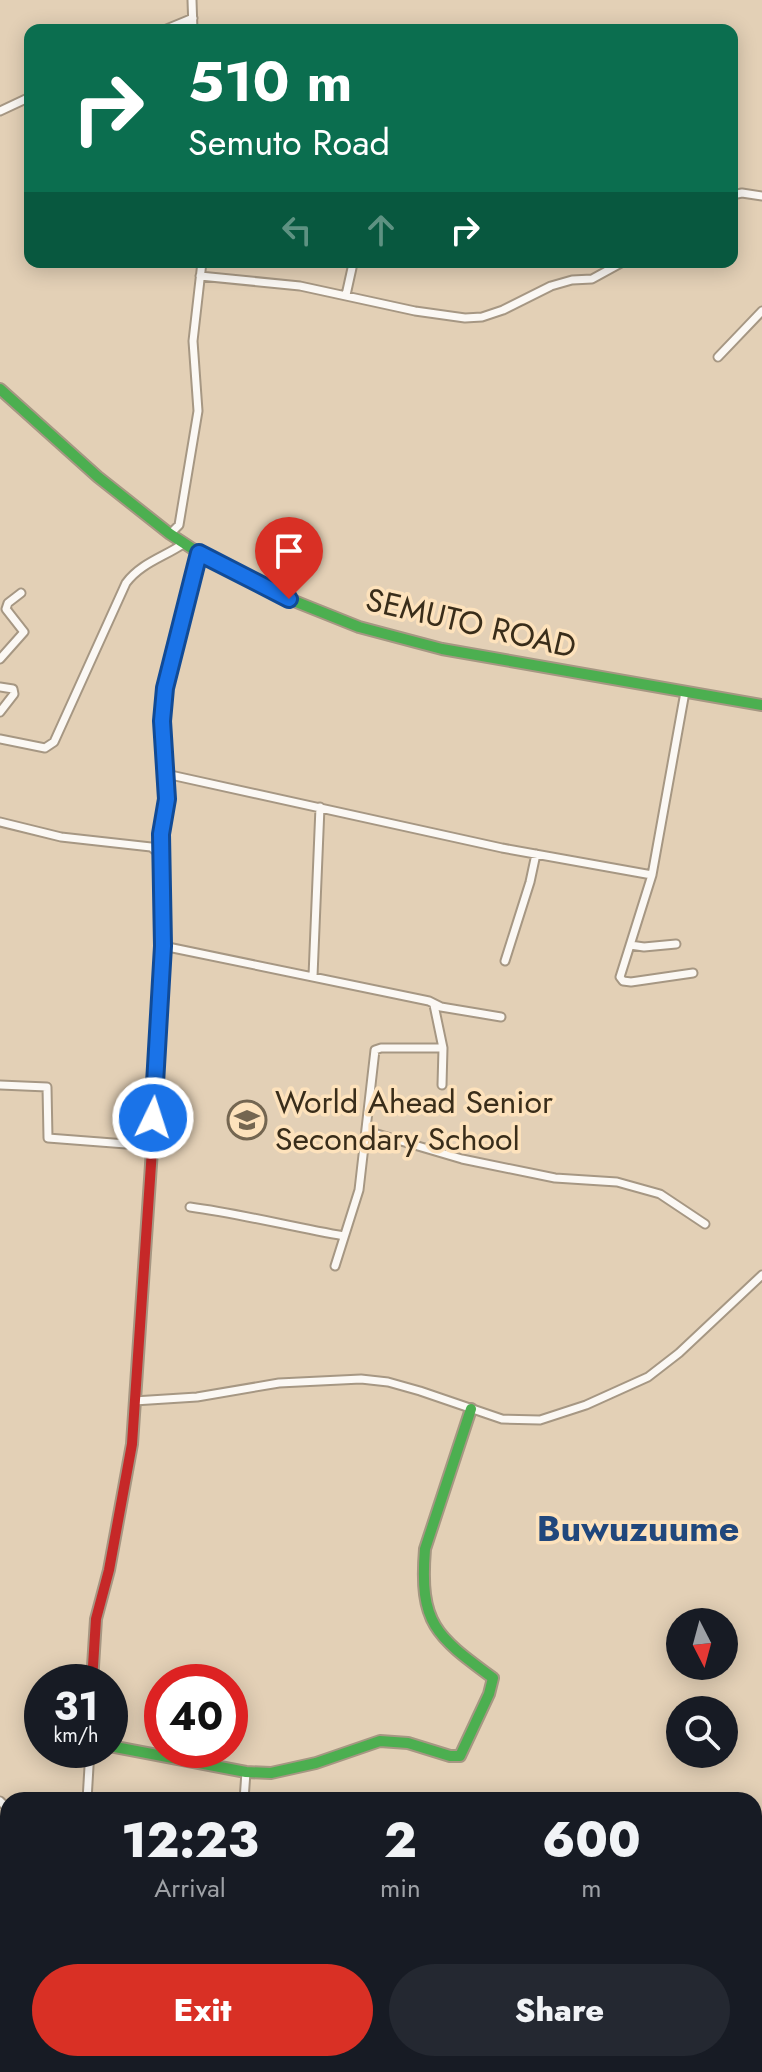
<!DOCTYPE html>
<html lang="en">
<head>
<meta charset="utf-8">
<style>
	body { margin:0; font-family:Jost,sans-serif; background:#242831; color:#f1f3f6; height:100vh; display:flex; flex-direction:column; font-size:30px; white-space:nowrap }
	* { box-sizing:border-box; margin:0 }
	p { font-size:26px; color:#9ea1a6 }
	.icon { flex:none; width:44px; height:44px; fill:none; stroke:currentColor; stroke-width:2; stroke-linecap:round; stroke-linejoin:round }
	.map { position:relative; flex:1; overflow:hidden }
	.side { position:absolute; left:0px; top:1792px; width:762px; height:280px; display:flex; flex-direction:column; background:#171b24; border-radius:24px 24px 0 0; box-shadow:0 4px 20px #0003 }
	.side>* { flex:none }
	.guide { position:absolute; left:24px; top:24px; width:714px; height:244px; border-radius:16px; box-shadow:0 4px 20px #0003; background:#0b6e4f; color:#fff; overflow:hidden }
	.needle { width:52px; rotate:174deg }
	.tools { position:absolute; left:666px; top:1608px; display:grid; gap:16px }
	.tools a { display:grid; place-items:center; width:72px; height:72px; border-radius:50%; background:#171b24; box-shadow:0 4px 20px #0003; font-size:40px }
	.speed { position:absolute; left:24px; top:1664px; display:flex; gap:16px; font-size:40px; font-weight:700; text-align:center }
	.speed>* { display:grid; place-content:center; width:104px; height:104px; border-radius:50%; background:#171b24; box-shadow:0 4px 20px #0003; line-height:1 }
	.speed small { font-size:20px; font-weight:400 }
	.speed .limit { border:12px solid #d22; background:#fff; color:#111 }
	.pin { position:absolute; display:grid; place-items:center; width:68px; height:68px; color:#fff; margin:-82px -34px; border-radius:50% 50% 50% 0; rotate:-45deg; box-shadow:0 0 8px #0007 }
	.pin .icon { rotate:45deg }
	.me { position:absolute; width:88px; margin:-44px; rotate:4deg; stroke-linejoin:round; filter:drop-shadow(0 0 6px #0008) }
	.turn { display:flex; align-items:center; gap:28px; height:168px; padding:0 32px; font-size:36px }
	.turn .icon { width:104px; height:104px; stroke-width:2.5 }
	.turn b { display:block; font-size:56px; line-height:68px }
	.lanes { display:flex; align-items:center; height:76px; padding:0 32px; background:#0003; justify-content:center; gap:40px; direction:ltr }
	.lanes .off { opacity:.35 }
	.eta { display:flex; justify-content:space-evenly; align-items:center; height:136px; text-align:center }
	.eta b { font-size:48px; font-weight:800; line-height:56px }
	.action { display:flex; gap:16px; margin-top:auto; padding:16px 32px }
	.action a { flex:1; height:92px; border-radius:48px; background:#d93025; color:#fff; font-size:32px; font-weight:800; line-height:92px; text-align:center }
	.action a+a { background:#242831; color:#f1f3f6 }
	.map>svg:first-child { display:block }
	.lines { fill:none; stroke-linecap:round; stroke-linejoin:round }
	.street-casing { stroke:#a69783; stroke-width:11 }
	.fast-casing { stroke:#a69783; stroke-width:14 }
	.jam-casing { stroke:#a69783; stroke-width:14 }
	.street { stroke:#fbf8f4; stroke-width:7 }
	.fast { stroke:#4caf50; stroke-width:10 }
	.jam { stroke:#c62828; stroke-width:10 }
	.route-casing { stroke:#114b97; stroke-width:20 }
	.route { stroke:#1a73e8; stroke-width:14 }
	.labels { text-anchor:middle; dominant-baseline:central; stroke-width:7; stroke-linejoin:round; paint-order:stroke }
	.street-label { font-size:32px; fill:#392d1a; stroke:#fde2bc }
	.poi-label { font-size:32px; fill:#392d1a; stroke:#fde2bc; text-anchor:start }
	.quarter-label { font-size:36px; font-weight:bold; fill:#21477c; stroke:#fde2bc }
</style>
</head>
<body>
<div class="map">
<svg width="762" height="2072" viewBox="0 0 762 2072">
	<rect width="100%" height="100%" fill="#e3d0b6"/>
	<g class="lines">
		<g class="street-casing">
			<path id="street" d="M192,0L193,30
				M164,30L193,18
				M0,111L30,97
				M732,195L742,193L762,196
				M200,276L300,286L415,311L465,318L482,317L503,310L551,286L572,280L592,279L623,262
				M346,295L352,268L351,262
				M718,357L762,311
				M170,534L179,525L198,411L193,341L202,262
				M0,659L24,632L6,609L8,603L21,593
				M0,687L13,689L14,694L0,712
				M685,692L652,875L620,977L623,981L631,982L693,973
				M0,739L45,748L54,742L126,583C141,563 164,557 183,544
				M166,774L502,848L652,875
				M0,822L61,837L151,847L161,855
				M630,945L644,947L676,944
				M163,946L429,1001L441,1007L501,1017
				M505,961L530,882L536,854
				M313,976L320,807
				M434,1005L443,1048L442,1085
				M0,1085L47,1087L48,1138L152,1146
				M367,1131L462,1159L555,1178L617,1182L660,1194L705,1224
				M190,1207C242,1214 292,1227 344,1236
				M335,1266L359,1190L375,1050L381,1048H443
				M134,1401L197,1397L279,1383L361,1379L388,1382L420,1391L502,1419L540,1420L586,1405L648,1377L679,1353L762,1275
				M87,1800L90,1750
				M244,1800L246,1772
				M0,1801L8,1809
				M0,1884L8,1880
				M80,2072L81,2064"/>
		</g>
		<g class="fast-casing">
			<path id="fast" d="M0,389L98,477L170,534L199,553L289,599L359,627L442,649L762,705
				M153,1135L164,924L161,834L167,799L162,736L163,704L199,553
				M110,1746L246,1772L271,1773L316,1763L380,1741L408,1743L450,1756H460L489,1694L493,1678C436,1636 419,1624 425,1549L471,1409"/>
		</g>
		<g class="jam-casing">
			<path id="jam" d="M92,1682L96,1619L109,1570L132,1444L153,1135"/>
		</g>
		<use href="#street" class="street"/>
		<use href="#fast" class="fast"/>
		<use href="#jam" class="jam"/>
	</g>
	<g class="lines">
		<g class="route-casing">
			<path id="route" d="M153,1118L163,946L161,834L167,799L162,721L165,688L199,553L289,599"/>
		</g>
		<use href="#route" class="route"/>
	</g>
	<defs>
		<g id="school-ring" transform="scale(2)"><circle r="9.5" fill="#fde2bc" stroke="#746651" stroke-width="1.5"/><path d="M0-5L7-2L0 1L-7-2ZM-4 1L0 2.5L4 1V4Q0 6-4 4Z" fill="#746651"/></g>
	</defs>
	<g fill-rule="evenodd">
		<use href="#school-ring" x="247" y="1120"/>
	</g>
	<g class="labels">
		<g class="street-label">
			<text transform="translate(471 623) rotate(13)">SEMUTO ROAD</text>
		</g>
		<g class="poi-label">
			<text x="275" y="1102">World Ahead Senior<tspan x="275" dy="37">Secondary School</tspan></text>
		</g>
		<g class="quarter-label">
			<text x="638" y="1528">Buwuzuume</text>
		</g>
	</g>
</svg>
<div class="tools">
<a><svg class="needle" viewBox="-14 -14 28 28"><path d="M0-13l5 13h-10z" fill="#e53935"/><path d="M0 13l5-13h-10z" fill="#9ea1a6"/></svg></a>
<a><svg class="icon" aria-label="search" viewBox="0 0 24 24"><circle cx="10" cy="10" r="6"/><path d="M15 15l6 6"/></svg></a>
</div>
<div class="speed"><div>31<small>km/h</small></div><div class="limit">40</div></div>
<div class="pin" style="left:289px;top:599px;background:#d93025"><svg class="icon" aria-label="arrive" viewBox="0 0 24 24"><path d="M6 21V4h12l-3 4 3 4H6"/></svg></div>
<svg class="me" style="left:153px;top:1118px" viewBox="-20 -20 40 40"><circle r="17" fill="#1a73e8" stroke="#fff" stroke-width="3"/><path d="M0-11L8 9 0 5-8 9z" fill="#fff"/></svg>
<div class="guide">
<div class="turn"><svg class="icon" aria-label="right" viewBox="0 0 24 24"><path d="M7 20v-9h11M14 6l5 5-5 5"/></svg><div><b>510 m</b>Semuto Road</div></div>
<div class="lanes"><svg class="icon off" aria-label="left" viewBox="0 0 24 24"><path d="M17 20v-9H6M10 6l-5 5 5 5"/></svg><svg class="icon off" aria-label="ahead" viewBox="0 0 24 24"><path d="M12 20V5M6 11l6-6 6 6"/></svg><svg class="icon" aria-label="right" viewBox="0 0 24 24"><path d="M7 20v-9h11M14 6l5 5-5 5"/></svg></div>
</div>
<section class="side">
<div class="eta">
<div><b>12:23</b><p>Arrival</p></div>
<div><b>2</b><p>min</p></div>
<div><b>600</b><p>m</p></div>
</div>
<div class="action"><a>Exit</a><a>Share</a></div>
</section>
</div>
</body>
</html>
